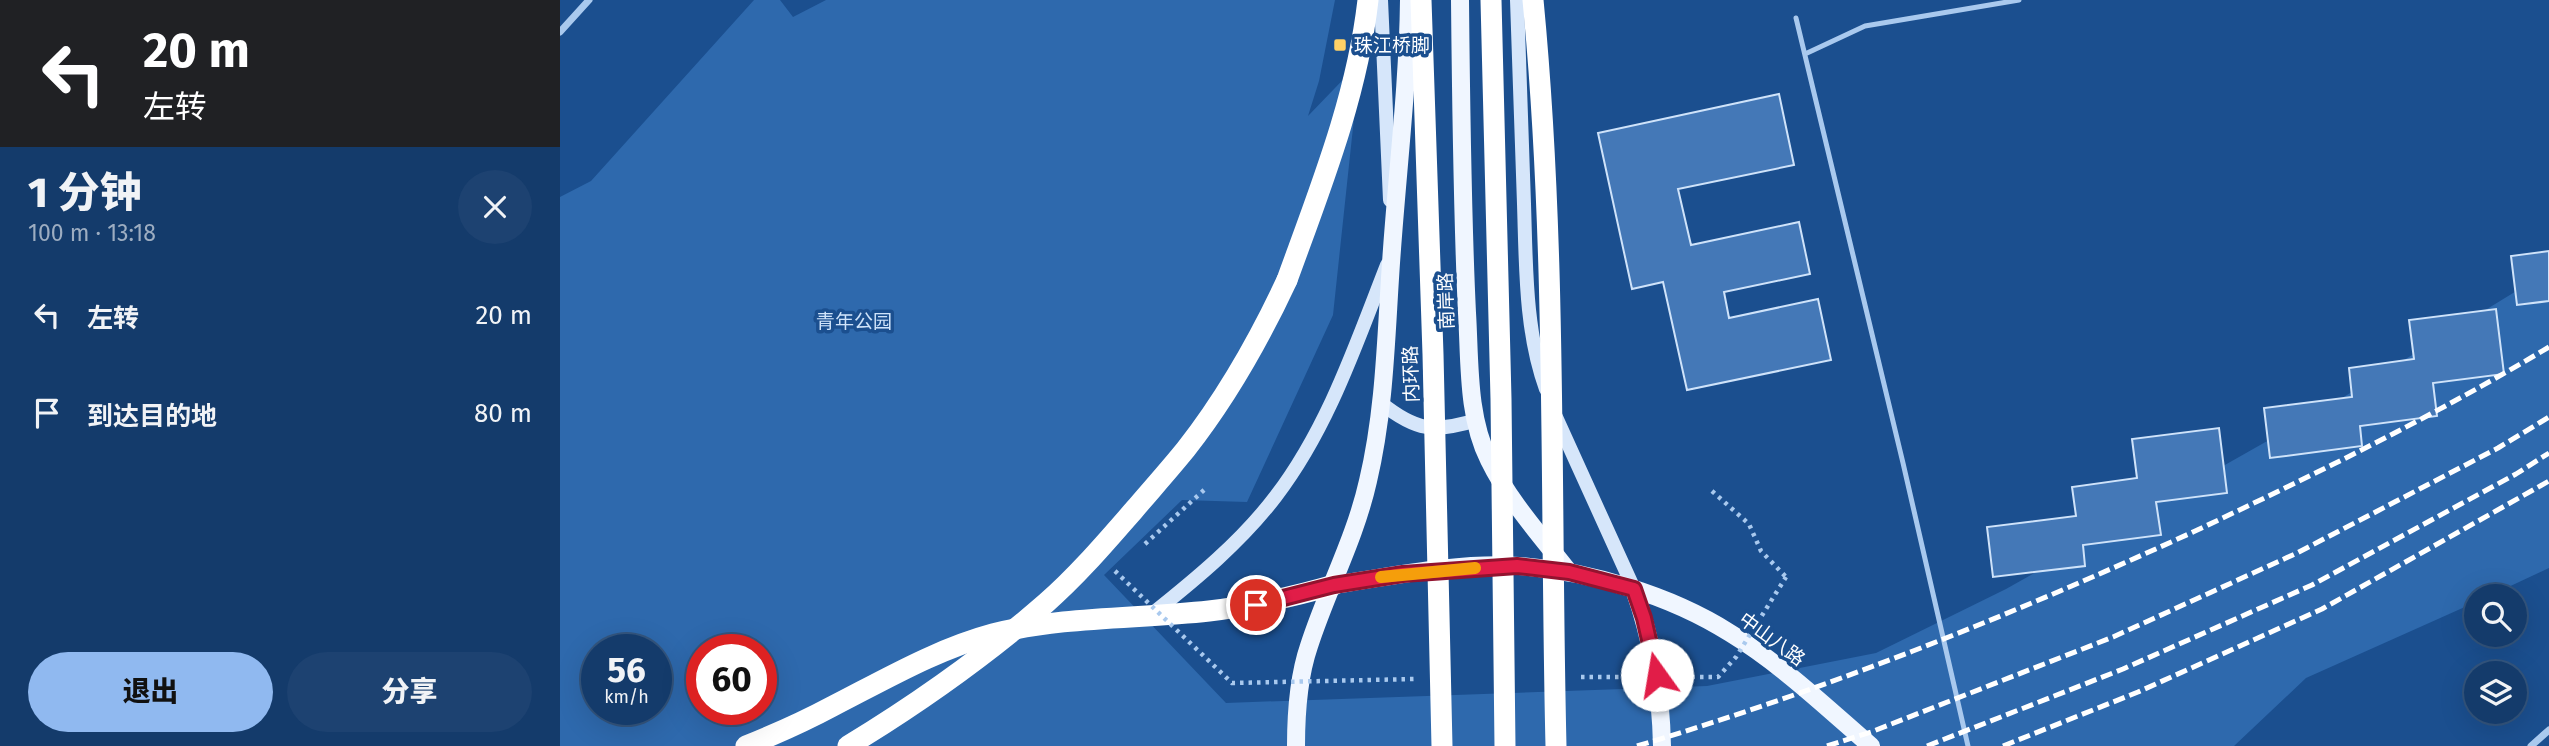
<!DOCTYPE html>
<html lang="zh">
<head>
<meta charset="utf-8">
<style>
	body { margin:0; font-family:"Fira Sans","Noto Sans SC",sans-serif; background:#1d4271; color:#f1f3f6; height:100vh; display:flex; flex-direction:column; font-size:26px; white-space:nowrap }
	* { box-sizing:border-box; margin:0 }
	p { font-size:23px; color:#9dadc1 }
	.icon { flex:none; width:38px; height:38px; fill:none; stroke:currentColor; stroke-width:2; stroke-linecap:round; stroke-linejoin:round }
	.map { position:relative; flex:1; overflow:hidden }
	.side { display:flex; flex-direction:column; background:#143b6b; width:560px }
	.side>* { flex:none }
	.top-card { background:#202124; color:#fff; overflow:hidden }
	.controls { position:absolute; left:1904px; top:584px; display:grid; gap:14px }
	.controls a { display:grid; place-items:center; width:63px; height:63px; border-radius:50%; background:#143b6b; box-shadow:0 7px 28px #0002,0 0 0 2px #33557e; font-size:35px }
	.speed { position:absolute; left:21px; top:634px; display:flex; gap:14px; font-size:35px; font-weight:700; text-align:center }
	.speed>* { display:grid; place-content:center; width:91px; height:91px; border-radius:50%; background:#143b6b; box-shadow:0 7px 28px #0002,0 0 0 2px #33557e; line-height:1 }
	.speed small { font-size:18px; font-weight:400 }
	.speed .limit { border:10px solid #d22; background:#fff; color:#111 }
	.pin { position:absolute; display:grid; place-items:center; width:60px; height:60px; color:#fff; margin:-30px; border:4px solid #fff; border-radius:50%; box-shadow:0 2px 7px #0007 }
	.me { position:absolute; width:77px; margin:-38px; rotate:347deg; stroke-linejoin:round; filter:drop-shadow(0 0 5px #0008) }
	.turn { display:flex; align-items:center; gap:24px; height:147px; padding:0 28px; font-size:32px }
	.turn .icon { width:91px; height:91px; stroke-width:2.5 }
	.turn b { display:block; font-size:49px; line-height:60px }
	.round { display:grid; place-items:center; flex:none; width:74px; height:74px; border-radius:37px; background:#1d4271 }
	.headline { display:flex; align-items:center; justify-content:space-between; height:119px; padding:0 28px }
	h1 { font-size:42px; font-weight:800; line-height:52px }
	.action { display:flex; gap:14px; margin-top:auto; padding:14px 28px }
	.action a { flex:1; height:80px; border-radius:42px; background:#90b9f0; color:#111; font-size:28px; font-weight:800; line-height:80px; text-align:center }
	.action a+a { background:#1d4271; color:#f1f3f6 }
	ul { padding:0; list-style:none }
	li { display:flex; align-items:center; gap:21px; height:98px; padding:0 28px }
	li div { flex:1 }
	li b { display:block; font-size:26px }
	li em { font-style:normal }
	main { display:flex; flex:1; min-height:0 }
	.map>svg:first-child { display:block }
	.green { fill:#2e69ad; fill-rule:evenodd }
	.building { fill:#4478b7; stroke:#cfe3fa; stroke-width:2 }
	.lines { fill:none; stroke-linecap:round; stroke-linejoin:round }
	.path { stroke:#a9c9ee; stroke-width:4.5; stroke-dasharray:3.5 5; stroke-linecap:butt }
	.lane { stroke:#a9c9ee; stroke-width:5 }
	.street { stroke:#a9c9ee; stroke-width:7 }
	.secondary { stroke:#d6e6fa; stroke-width:14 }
	.primary { stroke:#f0f6ff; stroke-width:18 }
	.highway { stroke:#fff; stroke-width:21 }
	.rail { stroke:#fff; stroke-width:5; stroke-dasharray:12 5; stroke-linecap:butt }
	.path-bridge { stroke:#a9c9ee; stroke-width:4.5; stroke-dasharray:3.5 5; stroke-linecap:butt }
	.highway-bridge { stroke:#fff; stroke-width:21 }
	.route-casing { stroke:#92132f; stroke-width:18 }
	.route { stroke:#e11d48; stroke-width:12 }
	.slow { stroke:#f59e0b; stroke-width:12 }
	.poi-dot { fill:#ffd166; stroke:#1b4f8f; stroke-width:2.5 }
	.labels { text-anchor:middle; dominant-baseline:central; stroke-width:7; stroke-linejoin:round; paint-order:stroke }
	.poi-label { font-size:19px; fill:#fff; stroke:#1b4f8f; text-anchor:start }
	.street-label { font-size:19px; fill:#fff; stroke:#1b4f8f }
	.park-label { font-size:19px; fill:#cfe3fa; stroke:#1b4f8f }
</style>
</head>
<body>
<main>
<section class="side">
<div class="top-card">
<div class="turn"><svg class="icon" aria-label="left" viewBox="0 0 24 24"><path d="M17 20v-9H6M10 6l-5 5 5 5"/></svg><div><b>20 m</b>左转</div></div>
</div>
<div class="headline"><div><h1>1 分钟</h1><p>100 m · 13:18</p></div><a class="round"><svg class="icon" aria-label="close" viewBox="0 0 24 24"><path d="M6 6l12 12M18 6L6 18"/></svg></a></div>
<ul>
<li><svg class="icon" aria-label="left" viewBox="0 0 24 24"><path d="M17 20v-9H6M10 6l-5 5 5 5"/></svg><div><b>左转</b></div><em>20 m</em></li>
<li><svg class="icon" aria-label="arrive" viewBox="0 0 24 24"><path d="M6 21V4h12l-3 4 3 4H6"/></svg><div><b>到达目的地</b></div><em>80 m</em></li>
</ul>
<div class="action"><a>退出</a><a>分享</a></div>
</section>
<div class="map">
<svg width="1989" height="746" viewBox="0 0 1989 746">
	<rect width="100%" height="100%" fill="#1b4f8f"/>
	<path class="green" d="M194,0H220L233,17L266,0H775L759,81L748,116L800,62L773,315L687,502L622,500L544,575L666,703L1147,686L1316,653L1446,589L1769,406L1989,271V568L1927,597H1916V602L1746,678L1674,746H0V197L31,181ZM37,649H96V709H37ZM142,649H201V709H142Z"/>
	<path class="building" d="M1219,94L1234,165L1118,189L1131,245L1239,222L1250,274L1164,292L1169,318L1258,299L1271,360L1127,390L1103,282L1072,289L1038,133Z
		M1989,251V301L1957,305L1951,256Z
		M1936,309L1944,374L1873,383L1877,416L1800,426L1802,446L1710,458L1704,408L1792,397L1789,368L1854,359L1849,320Z
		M1659,428L1667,493L1596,502L1601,535L1523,545L1525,566L1433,577L1427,527L1516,516L1512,487L1577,478L1572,439Z"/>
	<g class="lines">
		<path class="path" d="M1152,491L1189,524L1201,551L1226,577"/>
		<path class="lane" d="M1236,18L1343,463L1408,746
			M1245,54L1305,26L1459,0"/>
		<path class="street" d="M0,32L29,0
			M1971,746L1989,730"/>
		<path class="secondary" d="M821,0L830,200
			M957,0C959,68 962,136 964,204C966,264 965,332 986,389
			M821,403C856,431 874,433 917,420
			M995,415L1074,589
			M592,614C636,579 682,541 716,496C768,428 796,344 827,265"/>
		<path class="primary" d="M900,0C901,104 902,209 907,313C910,361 907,416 929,460C949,501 981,536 1009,572
			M774,585C832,576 900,562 959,566C1029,571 1110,595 1170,633C1221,664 1266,707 1311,746
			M1074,589C1092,640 1101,692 1102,746
			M736,746C736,713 738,678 749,646C767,590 795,539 808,481C826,405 826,327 832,249C838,166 848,83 849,0"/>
		<path class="highway" d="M727,280C760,189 797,97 808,0
			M186,746C216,734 245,721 273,706C324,680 377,649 433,634C504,616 577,619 649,611C692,606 732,597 774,585"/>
		<path class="rail" d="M1077,746C1268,689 1452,615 1633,532C1754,475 1874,416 1989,347
			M1267,746L1311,732L1553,637L1737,553L1938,448L1989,417
			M1367,746L1563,669L1752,585L1956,474L1989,453
			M1443,746L1578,692L1762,609L1989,481"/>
		<path class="path-bridge" d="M585,544L644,490
			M555,571L672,683L855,679
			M1021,677H1158L1176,657L1226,577"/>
		<path class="highway-bridge" d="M861,0L873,354L882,746
			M931,0L941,399L945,746
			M973,0C997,248 990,498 996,746
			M288,746C357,704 425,656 486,603C518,575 546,542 574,510C591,490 609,470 626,449C666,398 699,340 727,280"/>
	</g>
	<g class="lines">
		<g class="route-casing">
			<path id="route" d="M696,605L774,585L843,574L957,566L1009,572L1074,589L1084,618L1097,675"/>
		</g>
		<use href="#route" class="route"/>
		<path class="slow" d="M821,577L915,568"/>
	</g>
	<rect class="poi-dot" x="773" y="38" width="14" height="14" rx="3.5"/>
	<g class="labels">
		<g class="poi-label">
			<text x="794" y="45">珠江桥脚</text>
		</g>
		<g class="street-label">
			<text transform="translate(886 301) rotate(-92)">南岸路</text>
			<text transform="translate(851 374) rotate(-92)">内环路</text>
			<text transform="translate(1212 639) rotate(36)">中山八路</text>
		</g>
		<g class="park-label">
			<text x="294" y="321">青年公园</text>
		</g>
	</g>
</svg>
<div class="controls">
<a><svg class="icon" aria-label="search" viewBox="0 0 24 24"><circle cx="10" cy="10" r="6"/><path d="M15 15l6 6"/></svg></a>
<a><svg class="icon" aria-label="layers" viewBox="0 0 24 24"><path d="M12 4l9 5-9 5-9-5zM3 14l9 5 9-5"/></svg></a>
</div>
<div class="speed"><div>56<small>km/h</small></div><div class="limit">60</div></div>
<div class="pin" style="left:696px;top:605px;background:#d93025"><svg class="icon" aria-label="arrive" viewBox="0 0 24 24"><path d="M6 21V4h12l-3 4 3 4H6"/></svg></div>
<svg class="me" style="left:1097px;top:675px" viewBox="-20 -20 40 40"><circle r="19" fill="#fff"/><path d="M0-13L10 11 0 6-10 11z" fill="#e11d48"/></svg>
</div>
</main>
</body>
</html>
